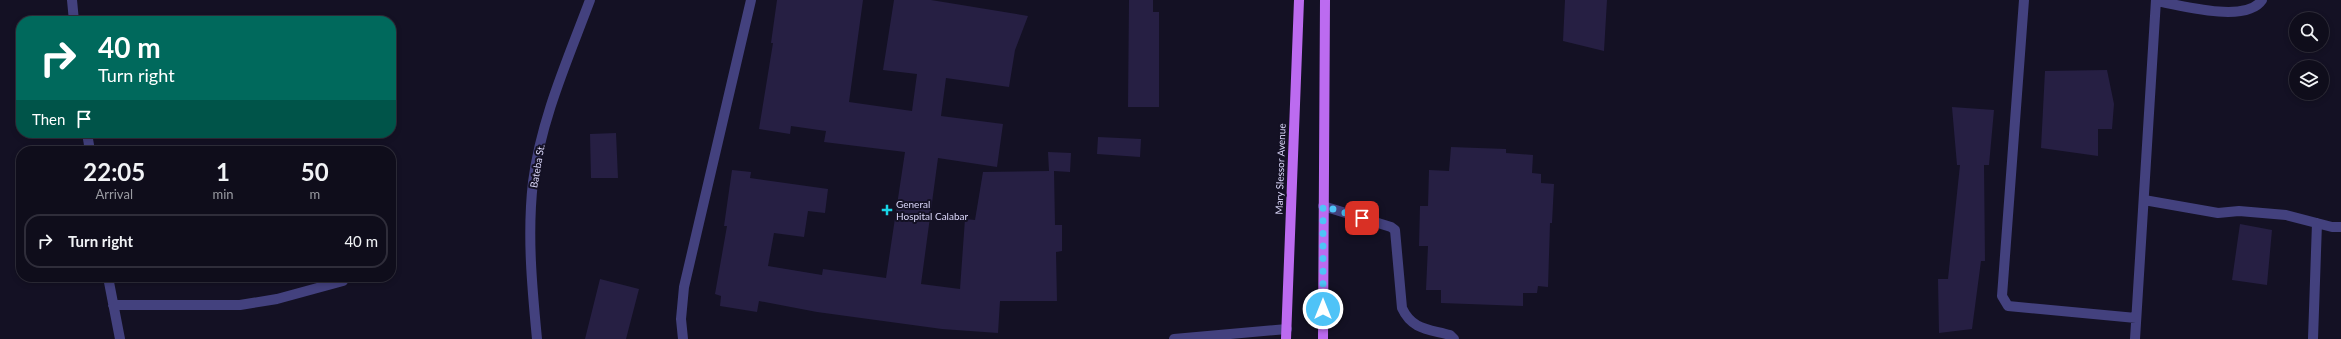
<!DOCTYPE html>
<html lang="en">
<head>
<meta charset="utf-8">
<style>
	body { margin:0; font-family:Lato,sans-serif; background:#1d1b28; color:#f1f3f6; height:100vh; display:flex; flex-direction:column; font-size:15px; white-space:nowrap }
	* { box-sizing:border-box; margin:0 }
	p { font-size:13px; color:#9b9ca3 }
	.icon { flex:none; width:22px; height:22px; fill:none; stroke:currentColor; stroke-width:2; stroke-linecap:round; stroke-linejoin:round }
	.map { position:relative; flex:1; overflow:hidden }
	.panel { position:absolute; left:16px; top:146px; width:380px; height:136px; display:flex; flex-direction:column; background:#0f0d1b; border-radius:16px; box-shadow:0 2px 6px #0003,0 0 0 1px #2f2d3a }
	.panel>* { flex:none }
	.banner { position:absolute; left:16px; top:16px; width:380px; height:122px; border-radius:16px; box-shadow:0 2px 6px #0003,0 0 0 1px #2f2d3a; background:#00695c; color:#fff; overflow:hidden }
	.buttons { position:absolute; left:2289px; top:12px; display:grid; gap:8px }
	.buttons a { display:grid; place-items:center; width:40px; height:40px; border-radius:50%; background:#0f0d1b; box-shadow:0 2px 6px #0003,0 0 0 1px #2f2d3a; font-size:20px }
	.pin { position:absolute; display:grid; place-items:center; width:34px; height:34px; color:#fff; margin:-17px; border-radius:8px; box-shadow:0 2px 6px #0006 }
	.me { position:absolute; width:44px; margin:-22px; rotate:0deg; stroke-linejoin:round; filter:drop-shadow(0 0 3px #0008) }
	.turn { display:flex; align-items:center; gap:14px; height:84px; padding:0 16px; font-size:18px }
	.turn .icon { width:52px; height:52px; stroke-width:2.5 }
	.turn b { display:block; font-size:28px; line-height:34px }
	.then { display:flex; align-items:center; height:38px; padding:0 16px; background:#0003; gap:8px; font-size:15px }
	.eta { display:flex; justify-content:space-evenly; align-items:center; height:68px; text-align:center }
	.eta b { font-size:24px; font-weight:700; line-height:28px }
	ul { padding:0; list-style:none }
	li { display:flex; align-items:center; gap:12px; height:54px; margin:0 8px 6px; padding:0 8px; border:2px solid #2f2d3a; border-radius:16px }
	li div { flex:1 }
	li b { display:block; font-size:15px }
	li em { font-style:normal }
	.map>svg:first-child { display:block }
	.building { fill:#261f43 }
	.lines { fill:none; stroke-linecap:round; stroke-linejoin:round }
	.minor { stroke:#43417e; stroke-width:10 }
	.major { stroke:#bc6bf0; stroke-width:10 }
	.route { stroke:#4fc3f7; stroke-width:7; stroke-dasharray:0 12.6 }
	.poi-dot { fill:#18d5e7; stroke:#141124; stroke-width:1.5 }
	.labels { text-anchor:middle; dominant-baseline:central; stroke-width:4; stroke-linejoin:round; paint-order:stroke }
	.street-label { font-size:10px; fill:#dcd8fb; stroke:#141124 }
	.poi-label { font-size:10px; fill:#dcd8fb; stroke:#141124; text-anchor:start }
</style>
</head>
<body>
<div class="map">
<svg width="2341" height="339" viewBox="0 0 2341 339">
	<rect width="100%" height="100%" fill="#141124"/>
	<path class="building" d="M777,0H863L849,102L912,111L917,74L883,70L894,0H931L1028,16L1015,50L1009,87L946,78L941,116L1003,124L997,167L938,158L921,284L960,289L965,219L975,220L983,172L1049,171L1048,152L1071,153L1070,172L1054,171L1055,225H1062V251L1056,252L1057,301H1000L998,333L942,329L817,312L759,301L757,312L720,306L721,296L715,294L727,226H724L732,170L751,172L750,178L828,189L825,213L808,211L804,237L774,233L768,266L822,275L823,269L886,278L905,152L824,142L826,131L791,126L790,134L759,129L773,43H771Z
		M1129,0H1153V12H1159V107H1128Z
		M1565,0H1607L1604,51L1563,41Z
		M2107,70L2114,104L2112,129H2098V156L2041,148L2045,71Z
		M1952,107L1994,110L1989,165H1984L1985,261H1981L1972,329L1939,333L1938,279H1948L1960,165H1957Z
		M616,133L618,178H591L590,134Z
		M1098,137L1141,139L1140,157L1097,154Z
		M1451,147L1506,149V153L1533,155L1532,173L1541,174V183L1554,184L1552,223H1550L1548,287L1538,286L1537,293H1523V306L1441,303V290H1426L1428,246H1419L1420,206H1428L1429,170L1449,171Z
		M2240,224L2272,230L2267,285L2232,280Z
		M600,279L639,289L626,339H585Z"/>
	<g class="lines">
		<path class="minor" d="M72,0L74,21
			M2024,0L2002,296L2008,306L2136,318
			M2156,1C2181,5 2246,24 2262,0
			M87,133L90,151
			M2144,200L2218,213L2239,211L2286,215L2332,227H2341
			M1323,206L1391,227L1395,230L1402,308C1412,330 1429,329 1450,335L1454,339
			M108,277L120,339
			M113,305H240L277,299L343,281
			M537,339C532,287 527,234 533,182C541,119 568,59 590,0
			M683,339L681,319L684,287L751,0
			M1174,339L1287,329
			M2135,339L2156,0
			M2313,339L2317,223"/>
		<path class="major" d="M1286,339L1299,0
			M1323,339L1325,0"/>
	</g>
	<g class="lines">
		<path class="route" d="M1323,309V206L1362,218"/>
	</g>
	<path class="poi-dot" d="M885 204h4v4h4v4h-4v4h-4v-4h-4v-4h4z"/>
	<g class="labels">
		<g class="street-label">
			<text transform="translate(537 166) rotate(-80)">Bateba St.</text>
			<text transform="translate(1280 169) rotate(-88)">Mary Slessor Avenue</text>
		</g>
		<g class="poi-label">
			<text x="896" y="204">General<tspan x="896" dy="12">Hospital Calabar</tspan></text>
		</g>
	</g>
</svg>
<div class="buttons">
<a><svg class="icon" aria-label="search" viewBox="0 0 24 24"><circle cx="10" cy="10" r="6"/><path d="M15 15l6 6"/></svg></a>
<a><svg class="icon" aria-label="layers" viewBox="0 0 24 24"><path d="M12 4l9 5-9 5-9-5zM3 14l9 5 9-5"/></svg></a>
</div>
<div class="pin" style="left:1362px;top:218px;background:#d93025"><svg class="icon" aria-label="arrive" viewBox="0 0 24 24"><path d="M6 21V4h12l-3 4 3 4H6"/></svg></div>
<svg class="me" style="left:1323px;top:309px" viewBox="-20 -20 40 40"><circle r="17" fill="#4fc3f7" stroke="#fff" stroke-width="3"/><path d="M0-11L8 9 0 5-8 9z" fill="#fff"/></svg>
<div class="banner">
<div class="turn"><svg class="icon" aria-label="right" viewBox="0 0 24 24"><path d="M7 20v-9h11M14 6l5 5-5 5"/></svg><div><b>40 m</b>Turn right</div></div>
<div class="then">Then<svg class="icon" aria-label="arrive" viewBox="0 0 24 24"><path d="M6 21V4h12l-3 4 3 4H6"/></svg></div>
</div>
<section class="panel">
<div class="eta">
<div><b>22:05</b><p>Arrival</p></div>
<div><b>1</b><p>min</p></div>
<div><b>50</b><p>m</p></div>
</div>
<ul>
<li><svg class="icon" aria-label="right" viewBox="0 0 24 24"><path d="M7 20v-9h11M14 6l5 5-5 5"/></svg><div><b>Turn right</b></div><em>40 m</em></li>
</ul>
</section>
</div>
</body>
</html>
